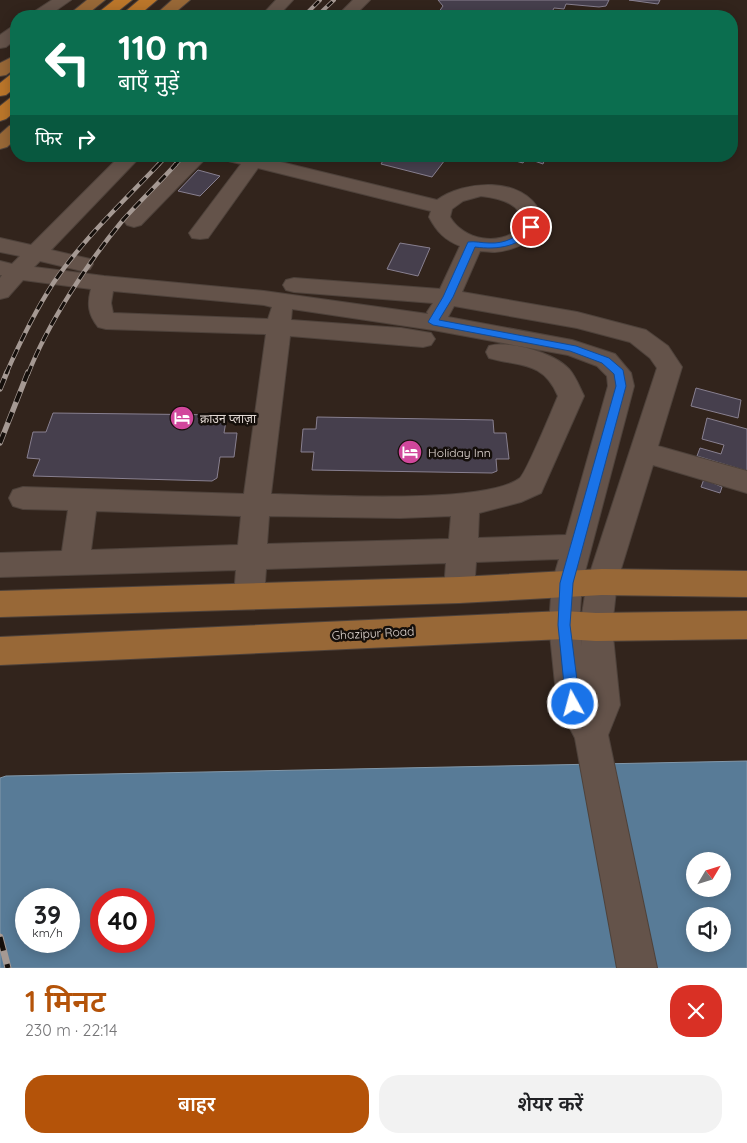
<!DOCTYPE html>
<html lang="hi">
<head>
<meta charset="utf-8">
<style>
	body { margin:0; font-family:Quicksand,"Noto Sans Devanagari",sans-serif; background:#f2f2f2; color:#202124; height:100vh; display:flex; flex-direction:column; font-size:19px; white-space:nowrap }
	* { box-sizing:border-box; margin:0 }
	p { font-size:16px; color:#757577 }
	.icon { flex:none; width:28px; height:28px; fill:none; stroke:currentColor; stroke-width:2; stroke-linecap:round; stroke-linejoin:round }
	.map { position:relative; height:968px; overflow:hidden }
	.sheet { display:flex; flex-direction:column; background:#fff; flex:1 }
	.sheet>* { flex:none }
	.top-card { position:absolute; left:10px; top:10px; width:728px; height:152px; border-radius:20px; box-shadow:0 2px 12px #0003; background:#0b6e4f; color:#fff; overflow:hidden }
	.needle { width:32px; rotate:52deg }
	.buttons { position:absolute; left:686px; top:852px; display:grid; gap:10px }
	.buttons a { display:grid; place-items:center; width:45px; height:45px; border-radius:50%; background:#fff; box-shadow:0 2px 12px #0003; font-size:25px }
	.speed { position:absolute; left:15px; top:888px; display:flex; gap:10px; font-size:25px; font-weight:700; text-align:center }
	.speed>* { display:grid; place-content:center; width:65px; height:65px; border-radius:50%; background:#fff; box-shadow:0 2px 12px #0003; line-height:1 }
	.speed small { font-size:12px; font-weight:400 }
	.speed .limit { border:8px solid #d22; background:#fff; color:#111 }
	.pin { position:absolute; display:grid; place-items:center; width:42px; height:42px; color:#fff; margin:-21px; border:2px solid #fff; border-radius:50%; box-shadow:0 1px 5px #0007 }
	.me { position:absolute; width:55px; margin:-28px; rotate:353deg; stroke-linejoin:round; filter:drop-shadow(0 0 4px #0008) }
	.turn { display:flex; align-items:center; gap:18px; height:105px; padding:0 25px; font-size:22px }
	.turn .icon { width:65px; height:65px; stroke-width:2.5 }
	.turn b { display:block; font-size:35px; line-height:42px }
	.then { display:flex; align-items:center; height:48px; padding:0 25px; background:#0003; gap:10px; font-size:19px }
	.round { display:grid; place-items:center; flex:none; width:52px; height:52px; border-radius:20px; background:#f2f2f2 }
	.head { display:flex; align-items:center; justify-content:space-between; height:85px; padding:0 25px }
	h1 { font-size:30px; font-weight:600; line-height:38px; color:#b45309 }
	.primary-button { display:flex; gap:10px; margin-top:auto; padding:10px 25px }
	.primary-button a { flex:1; height:58px; border-radius:20px; background:#b45309; color:#fff; font-size:20px; font-weight:600; line-height:58px; text-align:center }
	.primary-button a+a { background:#f2f2f2; color:#202124 }
	.map>svg:first-child { display:block }
	.water { fill:#587b97; stroke:#8197a9; fill-rule:evenodd }
	.building { fill:#463f4d; stroke:#888090 }
	.lines { fill:none; stroke-linecap:round; stroke-linejoin:round }
	.minor-casing { stroke:#4e423b; stroke-width:2 }
	.major-casing { stroke:#4e423b; stroke-width:2 }
	.highway-casing { stroke:#4e423b; stroke-width:2 }
	.minor { fill:#64534a; fill-rule:evenodd }
	.major { fill:#986837; fill-rule:evenodd }
	.highway { fill:#bb762a; fill-rule:evenodd }
	.rail-far3-casing { stroke:#a59993; stroke-width:4 }
	.rail-far2-casing { stroke:#a59993; stroke-width:4.5 }
	.rail-far1-casing { stroke:#a59993; stroke-width:5.5 }
	.rail-casing { stroke:#a59993; stroke-width:7 }
	.rail-far3 { stroke:#150f0b; stroke-width:2.5; stroke-dasharray:7; stroke-linecap:butt }
	.rail-far2 { stroke:#150f0b; stroke-width:3; stroke-dasharray:9; stroke-linecap:butt }
	.rail-far1 { stroke:#150f0b; stroke-width:4; stroke-dasharray:11; stroke-linecap:butt }
	.rail { stroke:#150f0b; stroke-width:5; stroke-dasharray:14; stroke-linecap:butt }
	.route { fill:#1a73e8; stroke:#114b97 }
	.labels { text-anchor:middle; dominant-baseline:central; stroke-width:5; stroke-linejoin:round; paint-order:stroke }
	.poi-label { font-size:12px; fill:#e1d7d2; stroke:#150f0b; text-anchor:start }
	.street-label { font-size:12px; fill:#e1d7d2; stroke:#150f0b }
</style>
</head>
<body>
<div class="map">
<svg width="747" height="968" viewBox="0 0 747 968">
	<rect width="100%" height="100%" fill="#32241c"/>
	<path class="water" d="M747,761V968H0V778L6,776ZM695,861H722V889H695ZM26,899H69V941H26ZM101,899H144V941H101ZM695,916H722V944H695Z"/>
	<path class="building" d="M438,0H609L606,6L599,7L566,4L564,9L554,8L552,12L548,11L546,16H436L443,6Z
		M629,0H660L658,4Z
		M386,156H448L432,177L381,164Z
		M497,156H546L543,164L526,158L523,163Z
		M198,170L220,176L200,196L178,191Z
		M400,243L430,248L418,276L387,269Z
		M696,388L741,400L738,418L691,406Z
		M53,413L227,415L224,433H237L234,457H220L217,478L212,481L33,476L40,459L27,458L33,432H46Z
		M317,417L493,420L494,433H506L509,459H496L497,471L492,473L312,470L314,452H301L303,429H316Z
		M707,418L747,429V471L697,456L700,448L721,454L724,445L702,439Z
		M704,479L722,487L720,493L701,487Z"/>
	<g class="lines">
		<g class="minor-casing">
			<path id="minor" d="M52,0H71L48,16H30L32,13Z
				M276,0H293L278,16H261Z
				M353,0H370L354,16H337Z
				M16,26V39L6,47L0,48V35L10,28Z
				M120,156H141L51,250L90,259L93,264L90,269L82,271L40,261L34,267L104,276L264,291L428,314L427,312L433,303L294,292L286,290L283,285L286,280L294,278L440,289L460,246C445,240 437,232 429,217L431,211L258,168L208,238L200,239L192,238L189,233L241,164L224,160L221,156H256L437,200C464,180 523,176 540,212C552,237 513,251 495,252C490,252 485,251 480,251L462,292L577,312L646,330L668,346L682,367L658,446L747,471V493L653,465L617,582L612,627L620,705L608,735L657,968H617L575,738L557,703L549,625L552,583L559,559L476,562L474,590L470,599L459,603L448,599L444,590L446,563L266,569L264,596L260,605L249,609L238,605L234,596L236,570L0,577V553L62,551L68,510L23,509L13,506L9,498L13,490L23,487L244,494L266,334L106,329L98,327C88,314 87,304 91,289L23,280L8,297L0,299V278L2,275H0V261L12,264L20,256L0,252V238L31,245ZM481,196C498,198 529,204 519,228C500,247 463,240 450,217L452,209L463,201ZM113,291L264,305L272,307L268,319L113,313L111,303ZM454,306L577,328L630,342L650,358L657,368L587,582L580,627L582,646L579,625L582,583L634,386L631,373L615,354L572,340L448,317ZM292,309L433,330L568,355L597,366L607,376L608,386L566,535L478,538L479,513L521,502L541,493L584,396C579,386 576,377 569,369C554,353 510,340 489,346L486,352L489,358C521,367 543,361 558,396C553,408 526,473 520,478C486,505 319,495 271,494L290,336L423,347L431,345L435,339L431,333L401,328L291,320ZM96,511L241,516L238,545L91,550ZM269,516L400,518L451,516L449,539L267,544Z
				M187,156H208L141,225L134,227L127,225L124,221L127,217Z"/>
		</g>
		<g class="major-casing">
			<path id="major" d="M87,0H105L85,16H67Z
				M172,0H190L171,16H154Z
				M16,55V68L6,75L0,76V63Z
				M16,124V139L7,147L0,149V134L9,126Z
				M602,569L747,571V597L602,595L459,603L0,617V591L459,577Z
				M564,611L596,613L747,611V639L596,641L564,639L0,665V637Z"/>
		</g>
		<g class="highway-casing">
			<path id="highway" d="M114,0H132L112,16H94Z
				M139,0H157L138,16H120Z
				M16,74V87L6,95L0,96V83L10,75Z
				M16,97V111L6,119L0,121V106L10,98Z"/>
		</g>
		<use href="#minor" class="minor"/>
		<use href="#major" class="major"/>
		<use href="#highway" class="highway"/>
		<g class="rail-far3-casing">
			<path id="rail-far3" d="M304,16L320,0
				M317,16L334,0
				M158,165L167,156
				M175,165L184,156"/>
		</g>
		<g class="rail-far2-casing">
			<path id="rail-far2" d="M6,374C20,342 35,311 54,282C84,238 123,202 159,164
				M28,374C48,323 88,262 123,220C140,201 159,183 176,164"/>
		</g>
		<g class="rail-far1-casing">
			<path id="rail-far1" d="M0,389L7,372
				M0,443L28,372"/>
		</g>
		<g class="rail-casing">
			<path id="rail" d="M0,937L8,968"/>
		</g>
		<use href="#rail-far3" class="rail-far3"/>
		<use href="#rail-far2" class="rail-far2"/>
		<use href="#rail-far1" class="rail-far1"/>
		<use href="#rail" class="rail"/>
	</g>
	<path class="route" d="M528,225L535,227C520,247 498,250 475,247L453,297L439,320L576,346L609,358L623,370L626,386L573,583L570,625L580,704L578,708L573,710L568,708L566,704L558,625L560,583L616,386L614,374L602,363L570,351L433,325L428,322L443,297L468,242C475,241 482,243 489,243C505,244 518,237 528,225Z"/>
	<defs>
		<g id="hotel-disc" transform="scale(1.25)"><circle r="9.5" fill="#d1479c" stroke="#150f0b"/><path d="M-6-4.5h1.5V1H6V5H4.5V3h-9V5H-6ZM-4 0a1.8 1.8 0 1 1 3.6 0ZM.5 0V-2.5h3Q6-2.5 6 0Z" fill="#fff"/></g>
	</defs>
	<g fill-rule="evenodd">
		<use href="#hotel-disc" x="182" y="418"/>
		<use href="#hotel-disc" x="410" y="452"/>
	</g>
	<g class="labels">
		<g class="poi-label">
			<text x="200" y="418">क्राउन प्लाज़ा</text>
			<text x="428" y="452">Holiday Inn</text>
		</g>
		<g class="street-label">
			<text transform="translate(373 633) rotate(-3)">Ghazipur Road</text>
		</g>
	</g>
</svg>
<div class="buttons">
<a><svg class="needle" viewBox="-14 -14 28 28"><path d="M0-13l5 13h-10z" fill="#e53935"/><path d="M0 13l5-13h-10z" fill="#757577"/></svg></a>
<a><svg class="icon" aria-label="sound" viewBox="0 0 24 24"><path d="M4 9h4l5-4v14l-5-4H4zM17 9q2 3 0 6"/></svg></a>
</div>
<div class="speed"><div>39<small>km/h</small></div><div class="limit">40</div></div>
<div class="pin" style="left:531px;top:227px;background:#d93025"><svg class="icon" aria-label="arrive" viewBox="0 0 24 24"><path d="M6 21V4h12l-3 4 3 4H6"/></svg></div>
<svg class="me" style="left:573px;top:704px" viewBox="-20 -20 40 40"><circle r="17" fill="#1a73e8" stroke="#fff" stroke-width="3"/><path d="M0-11L8 9 0 5-8 9z" fill="#fff"/></svg>
<div class="top-card">
<div class="turn"><svg class="icon" aria-label="left" viewBox="0 0 24 24"><path d="M17 20v-9H6M10 6l-5 5 5 5"/></svg><div><b>110 m</b>बाएँ मुड़ें</div></div>
<div class="then">फिर<svg class="icon" aria-label="right" viewBox="0 0 24 24"><path d="M7 20v-9h11M14 6l5 5-5 5"/></svg></div>
</div>
</div>
<section class="sheet">
<div class="head"><div><h1>1 मिनट</h1><p>230 m · 22:14</p></div><a class="round" style="background:#d93025;color:#fff"><svg class="icon" aria-label="close" viewBox="0 0 24 24"><path d="M6 6l12 12M18 6L6 18"/></svg></a></div>
<div class="primary-button"><a>बाहर</a><a>शेयर करें</a></div>
</section>
</body>
</html>
